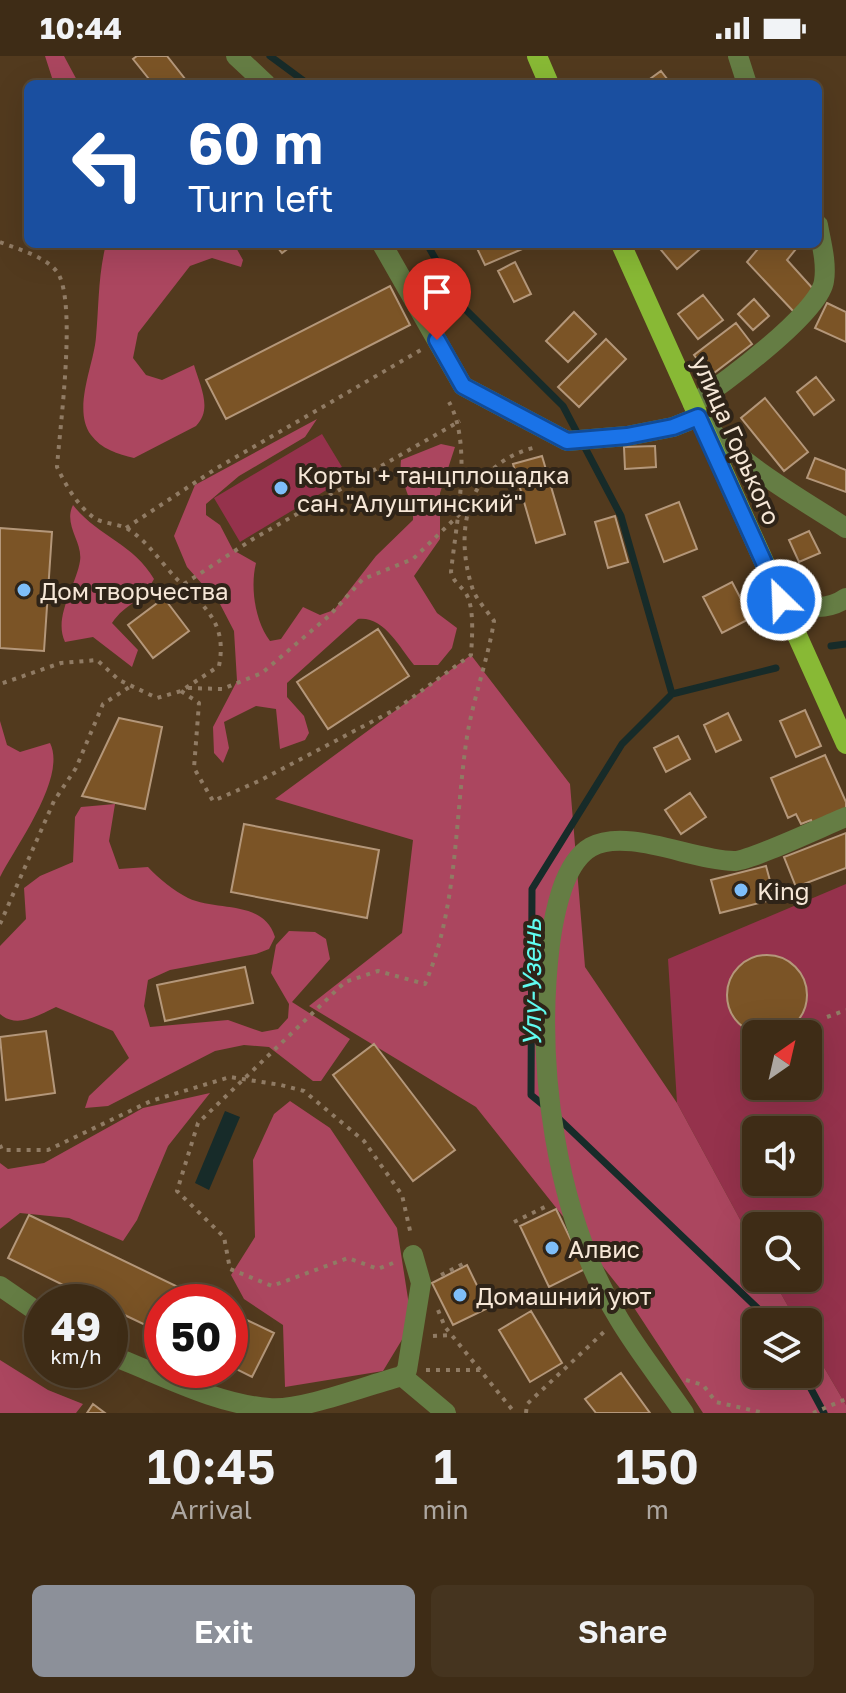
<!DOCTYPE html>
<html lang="en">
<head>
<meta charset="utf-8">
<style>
	body { margin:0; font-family:"Golos Text",sans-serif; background:#45341f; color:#f1f3f6; height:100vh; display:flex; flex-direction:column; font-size:30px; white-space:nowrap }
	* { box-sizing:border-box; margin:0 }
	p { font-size:26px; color:#ada7a1 }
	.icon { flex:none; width:44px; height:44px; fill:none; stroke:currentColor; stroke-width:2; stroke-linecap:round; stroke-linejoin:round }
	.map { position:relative; height:1357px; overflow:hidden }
	.details { display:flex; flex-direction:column; background:#3e2c16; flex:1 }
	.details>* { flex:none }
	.banner { position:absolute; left:24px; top:24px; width:798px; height:168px; border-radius:12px; box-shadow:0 8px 32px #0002,0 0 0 2px #574835; background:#1a4fa0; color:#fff; overflow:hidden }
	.needle { width:52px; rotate:34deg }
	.tools { position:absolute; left:742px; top:964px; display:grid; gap:16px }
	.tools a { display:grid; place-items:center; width:80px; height:80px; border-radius:12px; background:#3e2c16; box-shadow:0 8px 32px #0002,0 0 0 2px #574835; font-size:40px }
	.speed { position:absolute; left:24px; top:1228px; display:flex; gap:16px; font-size:40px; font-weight:700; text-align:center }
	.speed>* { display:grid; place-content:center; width:104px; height:104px; border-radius:50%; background:#3e2c16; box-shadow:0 8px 32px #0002,0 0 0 2px #574835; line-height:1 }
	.speed small { font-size:20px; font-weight:400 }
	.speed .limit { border:12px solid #d22; background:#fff; color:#111 }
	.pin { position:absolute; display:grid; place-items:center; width:68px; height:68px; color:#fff; margin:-82px -34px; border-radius:50% 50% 50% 0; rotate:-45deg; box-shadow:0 0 8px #0007 }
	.pin .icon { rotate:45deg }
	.me { position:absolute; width:88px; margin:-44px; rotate:336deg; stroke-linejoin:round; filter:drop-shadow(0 0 6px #0008) }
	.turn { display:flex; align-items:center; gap:28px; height:168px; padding:0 32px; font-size:36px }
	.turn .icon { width:104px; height:104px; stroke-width:2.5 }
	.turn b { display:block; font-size:56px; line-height:68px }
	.eta { display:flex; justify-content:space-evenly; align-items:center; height:136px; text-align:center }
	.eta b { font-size:48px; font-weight:600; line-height:56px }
	.action { display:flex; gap:16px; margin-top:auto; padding:16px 32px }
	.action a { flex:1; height:92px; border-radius:12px; background:#8c9099; color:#fff; font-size:32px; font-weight:600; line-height:92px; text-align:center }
	.action a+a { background:#45341f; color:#f1f3f6 }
	.status { display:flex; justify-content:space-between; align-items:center; height:56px; padding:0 40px; background:#3e2c16; direction:ltr }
	.status svg { height:22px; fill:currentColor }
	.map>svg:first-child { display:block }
	.green { fill:#95324c; fill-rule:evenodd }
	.forest { fill:#ab465f }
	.water { fill:#172b29 }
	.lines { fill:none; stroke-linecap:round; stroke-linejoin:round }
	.stream { stroke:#172b29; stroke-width:7 }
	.building { fill:#7b5426; stroke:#b4977a; stroke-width:2 }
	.path { stroke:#907b64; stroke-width:4; stroke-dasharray:4 6; stroke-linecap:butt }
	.minor { stroke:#657d44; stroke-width:20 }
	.major { stroke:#88b935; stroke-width:20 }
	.route-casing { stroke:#114b97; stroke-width:20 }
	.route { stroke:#1a73e8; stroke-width:14 }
	.poi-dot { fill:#7ebef9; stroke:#2f2418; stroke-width:3 }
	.labels { text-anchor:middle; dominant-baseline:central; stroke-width:8; stroke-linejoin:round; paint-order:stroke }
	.street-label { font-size:24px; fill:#f6e7d7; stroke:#2f2418 }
	.poi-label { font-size:24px; fill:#f6e7d7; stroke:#2f2418; text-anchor:start }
	.water-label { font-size:26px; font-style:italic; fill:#60fcf0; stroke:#2f2418 }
</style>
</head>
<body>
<div class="status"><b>10:44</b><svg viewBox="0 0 49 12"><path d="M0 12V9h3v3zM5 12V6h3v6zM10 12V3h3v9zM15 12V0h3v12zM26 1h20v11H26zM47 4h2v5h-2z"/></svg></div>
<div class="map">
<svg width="846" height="1357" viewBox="0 0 846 1357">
	<rect width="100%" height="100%" fill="#523a1e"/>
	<path class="green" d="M322,378L348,421L240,486L214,442Z
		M846,828V1349L808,1284V1266H797L772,1222H808V1170H756V1193L677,1047L668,903ZM756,978H808V1030H756ZM756,1074H808V1126H756Z"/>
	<path class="forest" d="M45,0H64L79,28H54Z
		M106,188H234L243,204L241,211L212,202L190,210L138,277L133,302L146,319L162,324L194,309C200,330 213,353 196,370L134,402C118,398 101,393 91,379C72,353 94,309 96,281C99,249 98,220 106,188Z
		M317,363L305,381L239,420L206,448V459L220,469L233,494L256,507C250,531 255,565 270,585L281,583L303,551L320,559L334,554L376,500L413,464C414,442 398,427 401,404L441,388L455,391L440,437V483L414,520L437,557L457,572L452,592L438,609H414C399,591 384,560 358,563L287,627V641L304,660L309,677L305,684L280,693L276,653L256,650L224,666L229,692L223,707L214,697L213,671L237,625L234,575L220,548L187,511L174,480L195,429Z
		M73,449C96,479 134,488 154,523C140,549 126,546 112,567L138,594L132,611L93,581L65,586C53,561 76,530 80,505C83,486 63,469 73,449Z
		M471,599L570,728L585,911L677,1047L756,1193V1222H772L797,1266H756V1318H808V1284L846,1349V1357H703L627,1241L476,1051L309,950L402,877L413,784L275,743Z
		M0,665L7,689L20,696L50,687C67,721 17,788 0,821Z
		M115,748L109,785L119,813L148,811C158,822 174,835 188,842C218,856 263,843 275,881L269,893L256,898L170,914L148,924L144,950L150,971L228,964L262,976L278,973L288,962L289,948L271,917L276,889L289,875L315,876L326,883L330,903L292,946L350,983L321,1025H313L269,991L244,989L215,995L108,1050L85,1052L89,1040L129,1002L113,975L56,951C39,959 17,973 0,958V890L26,863L24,832L40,820L73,806L75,761L81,751Z
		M210,1037L168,1090L137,1164L123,1185L69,1162L20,1157L0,1173V1107L8,1113L44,1107L143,1052Z
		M290,1045L330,1072L397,1172L409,1249L403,1282L383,1315L285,1331L283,1269L244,1243L231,1219L255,1181L253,1104L274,1058Z
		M0,1304L48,1334L83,1348L76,1357H0Z"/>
	<path class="water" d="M225,1055L240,1061L209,1134L195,1127Z"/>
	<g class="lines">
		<path class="stream" d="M270,0L308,28
			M427,188L462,250L563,350L621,460L672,638
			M831,590L846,588
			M547,1052L531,1039L532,833L622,688L672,638L776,612
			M556,1060L772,1266
			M803,1318L824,1357"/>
	</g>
	<path class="building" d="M137,0H167L189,28H153L133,3Z
		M661,15L671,28H643Z
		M275,188H294L282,197Z
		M475,188H534L485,209Z
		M656,188H706L677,213Z
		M762,188H800L787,204L815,235L794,256L747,206Z
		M515,206L531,238L514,246L498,215Z
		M390,230L410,269L226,363L206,324Z
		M703,239L723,264L698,283L678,258Z
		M754,243L769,260L753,274L738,258Z
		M827,247L846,256V286L815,272Z
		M574,256L596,278L568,306L546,285Z
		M736,267L752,288L710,320L694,299Z
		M606,283L626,303L579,351L558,331Z
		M816,321L834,344L814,359L797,336Z
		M765,342L808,396L784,415L741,362Z
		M655,390L656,411L625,413L624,391Z
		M542,400L565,478L536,487L513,408Z
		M815,402L846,414V436L807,422Z
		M679,446L697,493L664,506L646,459Z
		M615,460L628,506L608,512L595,466Z
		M0,472L52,476L44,595L0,592Z
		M809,475L820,497L799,506L789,484Z
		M732,526L751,562L722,577L703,541Z
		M164,542L189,575L153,602L128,569Z
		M378,573L409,620L328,673L297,626Z
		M805,654L821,690L796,701L780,665Z
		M728,657L741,684L716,696L704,669Z
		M119,662L162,671L145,753L82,740Z
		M678,680L690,703L666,716L654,692Z
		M825,699L846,746V755L813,770L811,764L801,768L796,758L788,762L771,722Z
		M690,737L706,761L681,778L665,754Z
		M244,768L379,794L367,862L231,836Z
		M846,777V812L796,831L784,801Z
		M766,810L775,843L720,857L711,824Z
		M727 939a40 40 0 1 1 80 0a40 40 0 1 1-80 0Z
		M245,911L253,947L165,965L157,929Z
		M46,975L55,1037L6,1044L0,981Z
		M374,988L455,1094L413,1125L333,1019Z
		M556,1153L585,1213L549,1231L520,1170Z
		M29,1159L209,1246H162V1277L110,1252V1246H98L8,1202Z
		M467,1209L488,1252L453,1269L432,1227Z
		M531,1255L562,1307L530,1326L499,1274Z
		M230,1256L274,1277L252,1321L230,1310Z
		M621,1317L650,1357H596L585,1343Z
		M93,1348L105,1357H87Z"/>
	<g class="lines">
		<path class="path" d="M0,186C17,193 49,201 59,219C76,253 60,370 57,411C65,428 77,449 93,461C102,468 117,467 128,473C145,484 154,497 167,512C195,546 229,559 219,610L181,635L157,642L119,624L97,604L61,607L0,628
			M126,472L217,412L421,294
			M184,528L253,483L460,365
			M188,632L222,633L262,617L330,559L363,523L413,503L468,450
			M181,635L199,647L194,712L213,745L259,725L398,652L471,599C472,582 475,550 465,536C459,528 454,527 451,516C456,467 473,389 449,346
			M0,868L54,745L76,712L103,648L131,630
			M827,961L846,954
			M0,1089L2,1094H48L151,1045L230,1021L281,1029L304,1035L364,1085L402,1139L411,1179
			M514,1166L549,1149
			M393,1207L378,1213L348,1202L272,1230L230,1213L224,1181L177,1135L198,1067L345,926L378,915L425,928C456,857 455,771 465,695C470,650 487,609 494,565C487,555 477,544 473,534C452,472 469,406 537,391
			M441,1219L467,1206
			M438,1254L445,1271L515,1357
			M433,1280L451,1279
			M426,1314H480
			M686,1324L703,1329L716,1346L764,1357
			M526,1357L527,1348L605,1275
			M813,1357L846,1343"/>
		<path class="minor" d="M236,0L266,28
			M738,0L747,28
			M382,188L463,330L567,385L627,380L673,371L698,361C740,409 793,438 846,472
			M693,348C721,329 820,257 824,225C827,207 821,186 818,169
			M781,544C804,550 825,557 846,542
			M0,1230L42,1259
			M110,1299C160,1318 215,1348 269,1352C302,1355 368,1329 402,1320L446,1357
			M402,1320L407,1314L421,1227L413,1199
			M684,1357C663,1326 638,1295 619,1263C555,1158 535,1008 550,888C554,859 563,807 591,791C627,771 694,805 734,805C750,805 826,769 846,761"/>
		<path class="major" d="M537,0L549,28
			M621,188L846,688"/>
	</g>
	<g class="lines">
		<g class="route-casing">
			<path id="route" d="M437,284L463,330L567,385L627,380L673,371L698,361L781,544"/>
		</g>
		<use href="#route" class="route"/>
	</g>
	<g class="poi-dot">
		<circle cx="281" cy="432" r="8"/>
		<circle cx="24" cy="534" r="8"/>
		<circle cx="741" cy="834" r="8"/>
		<circle cx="552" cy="1192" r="8"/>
		<circle cx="460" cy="1239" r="8"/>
	</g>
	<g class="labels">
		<g class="street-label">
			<text transform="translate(737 384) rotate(66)">улица Горького</text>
		</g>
		<g class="poi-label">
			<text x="297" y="418">Корты + танцплощадка<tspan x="297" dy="28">сан."Алуштинский"</tspan></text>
			<text x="40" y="534">Дом творчества</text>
			<text x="757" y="834">King</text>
			<text x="568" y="1192">Алвис</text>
			<text x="476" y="1239">Домашний уют</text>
		</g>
		<g class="water-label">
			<text transform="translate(531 927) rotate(-90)">Улу-Узень</text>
		</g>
	</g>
</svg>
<div class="tools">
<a><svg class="needle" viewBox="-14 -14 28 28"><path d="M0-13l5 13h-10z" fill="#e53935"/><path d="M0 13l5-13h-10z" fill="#ada7a1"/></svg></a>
<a><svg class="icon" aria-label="sound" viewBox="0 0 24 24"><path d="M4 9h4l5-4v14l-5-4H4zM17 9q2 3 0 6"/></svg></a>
<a><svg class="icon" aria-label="search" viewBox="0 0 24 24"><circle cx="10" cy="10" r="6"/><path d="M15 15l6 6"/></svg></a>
<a><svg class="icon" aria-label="layers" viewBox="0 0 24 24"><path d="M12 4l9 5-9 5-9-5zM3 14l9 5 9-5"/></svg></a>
</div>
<div class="speed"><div>49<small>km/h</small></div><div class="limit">50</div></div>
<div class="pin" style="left:437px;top:284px;background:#d93025"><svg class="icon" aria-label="arrive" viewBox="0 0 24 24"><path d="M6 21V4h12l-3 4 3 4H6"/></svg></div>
<svg class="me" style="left:781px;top:544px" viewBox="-20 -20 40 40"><circle r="17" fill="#1a73e8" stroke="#fff" stroke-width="3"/><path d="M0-11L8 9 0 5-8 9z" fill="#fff"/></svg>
<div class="banner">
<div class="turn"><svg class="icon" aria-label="left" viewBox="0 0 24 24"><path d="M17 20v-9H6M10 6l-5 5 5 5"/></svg><div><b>60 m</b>Turn left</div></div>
</div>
</div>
<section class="details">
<div class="eta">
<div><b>10:45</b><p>Arrival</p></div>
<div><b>1</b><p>min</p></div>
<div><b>150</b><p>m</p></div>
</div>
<div class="action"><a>Exit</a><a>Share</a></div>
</section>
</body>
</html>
